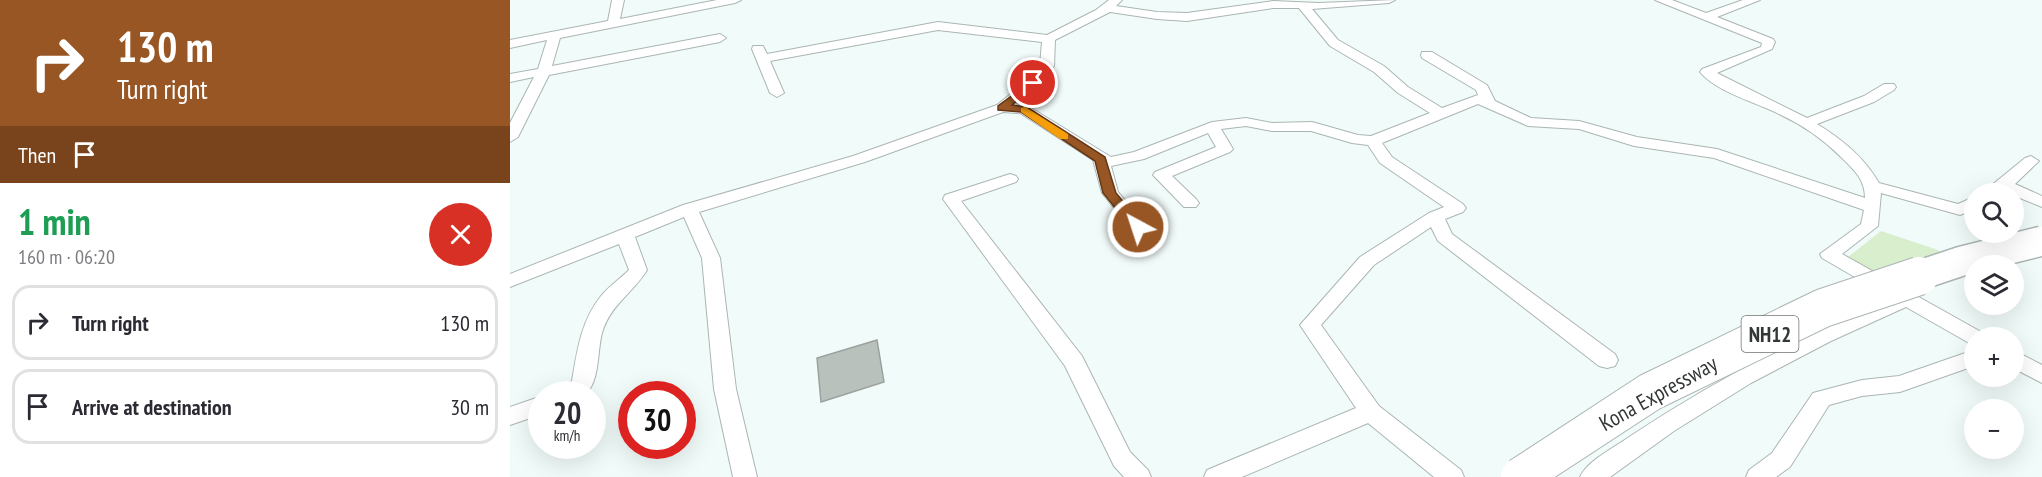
<!DOCTYPE html>
<html lang="en">
<head>
<meta charset="utf-8">
<style>
	body { margin:0; font-family:"PT Sans Narrow",sans-serif; background:#f2f2f3; color:#2b2b33; height:100vh; display:flex; flex-direction:column; font-size:22px; white-space:nowrap }
	* { box-sizing:border-box; margin:0 }
	p { font-size:20px; color:#7c7c81 }
	.icon { flex:none; width:33px; height:33px; fill:none; stroke:currentColor; stroke-width:2; stroke-linecap:round; stroke-linejoin:round }
	.map { position:relative; flex:1; overflow:hidden }
	.details { display:flex; flex-direction:column; background:#fff; width:510px }
	.details>* { flex:none }
	.banner { background:#985624; color:#fff; overflow:hidden }
	.controls { position:absolute; left:1454px; top:183px; display:grid; gap:12px }
	.controls a { display:grid; place-items:center; width:60px; height:60px; border-radius:50%; background:#fff; box-shadow:0 6px 24px #0002; font-size:30px }
	.speed { position:absolute; left:18px; top:381px; display:flex; gap:12px; font-size:30px; font-weight:700; text-align:center }
	.speed>* { display:grid; place-content:center; width:78px; height:78px; border-radius:50%; background:#fff; box-shadow:0 6px 24px #0002; line-height:1 }
	.speed small { font-size:15px; font-weight:400 }
	.speed .limit { border:9px solid #d22; background:#fff; color:#111 }
	.pin { position:absolute; display:grid; place-items:center; width:51px; height:51px; color:#fff; margin:-26px; border:3px solid #fff; border-radius:50%; box-shadow:0 2px 6px #0007 }
	.me { position:absolute; width:66px; margin:-33px; rotate:320deg; stroke-linejoin:round; filter:drop-shadow(0 0 4px #0008) }
	.turn { display:flex; align-items:center; gap:21px; height:126px; padding:0 18px; font-size:27px }
	.turn .icon { width:78px; height:78px; stroke-width:2.5 }
	.turn b { display:block; font-size:42px; line-height:51px }
	.then { display:flex; align-items:center; height:57px; padding:0 18px; background:#0003; gap:12px; font-size:22px }
	.round { display:grid; place-items:center; flex:none; width:63px; height:63px; border-radius:32px; background:#f2f2f3 }
	.headline { display:flex; align-items:center; justify-content:space-between; height:102px; padding:0 18px }
	h1 { font-size:36px; font-weight:700; line-height:45px; color:#1e9e55 }
	ul { padding:0; list-style:none }
	li { display:flex; align-items:center; gap:18px; height:75px; margin:0 12px 9px; padding:0 6px; border:3px solid #e1e1e2; border-radius:18px }
	li div { flex:1 }
	li b { display:block; font-size:22px }
	li em { font-style:normal }
	main { display:flex; flex:1; min-height:0 }
	.map>svg:first-child { display:block }
	.green { fill:#d8eecd }
	.building { fill:#b9c1bc; stroke:#9ba29e; stroke-width:1.5 }
	.lines { fill:none; stroke-linecap:round; stroke-linejoin:round }
	.street-casing { stroke:#abb5b4; stroke-width:2 }
	.street { fill:#fff; fill-rule:evenodd }
	.highway-bridge-far1-casing { stroke:#abb5b4; stroke-width:32; stroke-linecap:butt }
	.highway-bridge-casing { stroke:#abb5b4; stroke-width:40; stroke-linecap:butt }
	.highway-bridge-far1 { stroke:#fff; stroke-width:29 }
	.highway-bridge { stroke:#fff; stroke-width:38 }
	.route { fill:#985624; stroke:#633817; stroke-width:1.5 }
	.slow { fill:#f59e0b }
	.labels { text-anchor:middle; dominant-baseline:central; stroke-width:4.5; stroke-linejoin:round; paint-order:stroke }
	.shield { fill:#fff; stroke:#707372; stroke-width:1.5 }
	.shield-label { font-size:21px; font-weight:bold; fill:#333736 }
	.street-label { font-size:22px; fill:#333736; stroke:#fff }
</style>
</head>
<body>
<main>
<section class="details">
<div class="banner">
<div class="turn"><svg class="icon" aria-label="right" viewBox="0 0 24 24"><path d="M7 20v-9h11M14 6l5 5-5 5"/></svg><div><b>130 m</b>Turn right</div></div>
<div class="then">Then<svg class="icon" aria-label="arrive" viewBox="0 0 24 24"><path d="M6 21V4h12l-3 4 3 4H6"/></svg></div>
</div>
<div class="headline"><div><h1>1 min</h1><p>160 m · 06:20</p></div><a class="round" style="background:#d93025;color:#fff"><svg class="icon" aria-label="close" viewBox="0 0 24 24"><path d="M6 6l12 12M18 6L6 18"/></svg></a></div>
<ul>
<li><svg class="icon" aria-label="right" viewBox="0 0 24 24"><path d="M7 20v-9h11M14 6l5 5-5 5"/></svg><div><b>Turn right</b></div><em>130 m</em></li>
<li><svg class="icon" aria-label="arrive" viewBox="0 0 24 24"><path d="M6 21V4h12l-3 4 3 4H6"/></svg><div><b>Arrive at destination</b></div><em>30 m</em></li>
</ul>
</section>
<div class="map">
<svg width="1532" height="477" viewBox="0 0 1532 477">
	<rect width="100%" height="100%" fill="#f1fbfa"/>
	<path class="green" d="M1371,231L1425,249L1446,259L1376,282L1338,257Z"/>
	<path class="building" d="M367,340L374,382L311,402L307,358Z"/>
	<g class="lines">
		<g class="street-casing">
			<path id="street" d="M102,0H114L110,19L207,0H231L225,3L50,38L42,66L210,34L216,38L210,42L39,75L8,137L0,142V123L24,77L0,82V74L28,69L37,40L0,48V40L98,21Z
				M599,0H612L606,6L647,12L677,13L763,1L808,3L885,0L879,3L802,9L828,40L874,66L898,87L932,108L968,95L966,90L912,58L911,55L912,52H922L977,85L985,101L1021,118L1069,121L1127,137L1207,149L1355,198C1355,179 1344,170 1331,157C1314,140 1293,125 1271,115C1248,103 1206,92 1190,72L1192,69L1251,47L1252,43L1145,0H1162L1196,13L1233,0H1250L1207,17L1263,39L1265,42L1262,49L1207,73L1297,118L1354,96L1374,84H1384L1386,87L1384,90L1364,102L1307,124C1332,139 1354,157 1369,183L1448,204L1464,197V209L1450,215L1371,193L1368,226L1332,254L1473,333L1476,338H1464V345L1459,343L1396,307L1321,341L1241,383L1164,431L1100,477H1070C1078,460 1104,448 1119,437C1202,382 1289,336 1381,298L1312,258L1310,254L1351,224L1354,210L1204,158L1124,146L1069,129L1018,126L968,104L872,143L882,157L953,204L956,208L953,212L935,219L942,234L1105,354L1108,360L1105,366L1097,368L1089,366L928,241L921,227L864,265L811,325L869,406L951,470L954,477H924L858,423L732,477H694L697,470L846,408L790,325L850,257L919,213L934,207L870,163L858,145L842,143L801,131H762L736,126L711,129L723,149L720,152L662,176L686,199L689,203L686,207H674L643,175L645,172L706,147L698,133L634,159L601,166L608,192L651,244L648,248H636L592,193L583,160L510,113L493,112L355,162L189,212L210,258L226,389L247,477H223L204,389L192,258L174,217L125,237L137,270C123,293 100,305 92,333C87,351 90,383 75,394H49L52,388L62,381C67,351 71,321 91,296C99,286 110,279 119,270L109,244L0,287V274L173,205L343,156L487,105L518,80L530,65L532,42L428,30L260,61L274,93L267,97L260,93L242,49L243,46H253L257,54L428,22L537,35L586,10ZM763,8H789L820,46L864,72L888,93L920,113L861,136L848,135L802,122L762,123L736,118L702,122L624,152L601,157L518,106L505,104L528,86L544,66L545,40L600,12L647,19L677,21Z
				M1521,156L1529,161L1505,184L1532,196V207L1495,192L1471,194L1515,158Z
				M500,174L506,176L508,179L506,182L451,201L572,356L620,452L638,470L641,477H614L604,466L555,366L433,199L435,195Z
				M1464,350V366L1390,392L1352,396L1319,405L1280,467L1266,477H1236L1239,470L1262,453L1303,393L1352,380L1389,376Z
				M1503,350L1532,365V383L1503,368Z
				M32,396V414L0,425V407Z"/>
		</g>
		<use href="#street" class="street"/>
		<g class="highway-bridge-far1-casing">
			<path id="highway-bridge-far1" d="M1404,277L1452,261L1532,241"/>
		</g>
		<g class="highway-bridge-casing">
			<path id="highway-bridge" d="M1010,477L1140,392L1313,308L1409,276"/>
		</g>
		<use href="#highway-bridge-far1" class="highway-bridge-far1"/>
		<use href="#highway-bridge" class="highway-bridge"/>
	</g>
	<path class="route" d="M523,80L527,81V85L502,105L517,107L595,157L606,193L632,224L634,227L632,230H623L593,193L585,161L511,112L488,110V106Z"/>
	<path class="slow" d="M515,107L558,134V139H550L511,112V108Z"/>
	<g class="labels">
		<rect class="shield" x="1231.5" y="316" width="57" height="36" rx="4.5"/>
		<g class="shield-label">
			<text x="1260" y="334">NH12</text>
		</g>
		<g class="street-label">
			<text transform="translate(1148 393) rotate(-29)">Kona Expressway</text>
		</g>
	</g>
</svg>
<div class="controls">
<a><svg class="icon" aria-label="search" viewBox="0 0 24 24"><circle cx="10" cy="10" r="6"/><path d="M15 15l6 6"/></svg></a>
<a><svg class="icon" aria-label="layers" viewBox="0 0 24 24"><path d="M12 4l9 5-9 5-9-5zM3 14l9 5 9-5"/></svg></a>
<a>+</a>
<a>−</a>
</div>
<div class="speed"><div>20<small>km/h</small></div><div class="limit">30</div></div>
<div class="pin" style="left:523px;top:83px;background:#d93025"><svg class="icon" aria-label="arrive" viewBox="0 0 24 24"><path d="M6 21V4h12l-3 4 3 4H6"/></svg></div>
<svg class="me" style="left:628px;top:227px" viewBox="-20 -20 40 40"><circle r="17" fill="#985624" stroke="#fff" stroke-width="3"/><path d="M0-11L8 9 0 5-8 9z" fill="#fff"/></svg>
</div>
</main>
</body>
</html>
